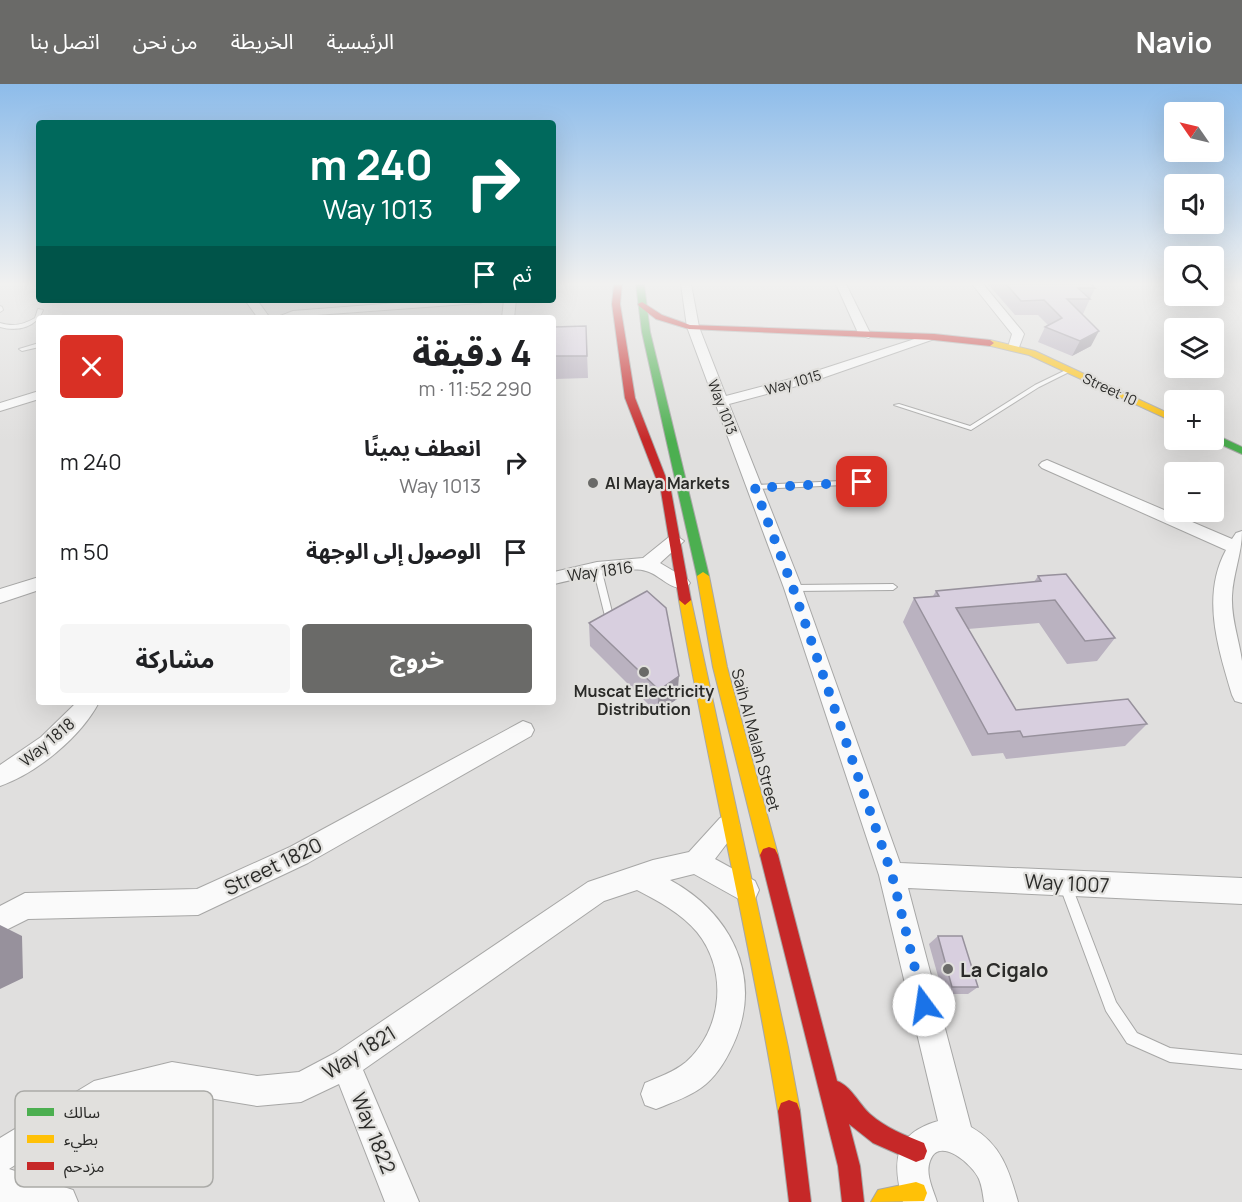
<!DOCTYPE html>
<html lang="ar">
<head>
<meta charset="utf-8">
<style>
	body { margin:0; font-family:Manrope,"Noto Sans Arabic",sans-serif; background:#f6f6f6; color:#202124; direction:rtl; height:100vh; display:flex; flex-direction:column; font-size:22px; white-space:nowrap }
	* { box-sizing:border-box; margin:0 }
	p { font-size:20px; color:#757577 }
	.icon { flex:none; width:33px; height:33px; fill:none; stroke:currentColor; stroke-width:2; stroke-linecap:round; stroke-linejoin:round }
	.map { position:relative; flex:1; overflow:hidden; direction:ltr }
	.panel { position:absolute; left:36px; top:231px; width:520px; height:390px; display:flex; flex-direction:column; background:#fff; border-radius:6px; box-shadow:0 6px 24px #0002; direction:rtl }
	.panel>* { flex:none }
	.top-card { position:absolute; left:36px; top:36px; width:520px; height:183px; border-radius:6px; box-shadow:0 6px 24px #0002; direction:rtl; background:#00695c; color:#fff; overflow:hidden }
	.needle { width:39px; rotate:304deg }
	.buttons { position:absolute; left:1164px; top:18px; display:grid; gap:12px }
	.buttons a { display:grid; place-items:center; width:60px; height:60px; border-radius:6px; background:#fff; box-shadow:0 6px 24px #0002; font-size:30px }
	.pin { position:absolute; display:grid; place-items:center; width:51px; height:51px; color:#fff; margin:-26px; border-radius:12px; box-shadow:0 3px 9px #0006 }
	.me { position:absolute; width:66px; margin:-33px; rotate:346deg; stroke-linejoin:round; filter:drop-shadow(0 0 4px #0008) }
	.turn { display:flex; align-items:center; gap:21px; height:126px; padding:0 24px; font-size:27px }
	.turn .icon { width:78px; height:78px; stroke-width:2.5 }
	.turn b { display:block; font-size:42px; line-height:51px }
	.then { display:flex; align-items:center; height:57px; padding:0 24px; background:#0003; gap:12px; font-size:22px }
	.round { display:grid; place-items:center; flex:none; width:63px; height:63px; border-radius:6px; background:#f6f6f6 }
	.headline { display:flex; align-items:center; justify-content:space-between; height:102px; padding:0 24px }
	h1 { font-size:36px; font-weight:700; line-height:45px }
	.cta { display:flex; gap:12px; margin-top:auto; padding:12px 24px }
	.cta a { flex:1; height:69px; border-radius:6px; background:#6a6a68; color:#fff; font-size:24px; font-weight:700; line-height:69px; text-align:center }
	.cta a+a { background:#f6f6f6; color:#202124 }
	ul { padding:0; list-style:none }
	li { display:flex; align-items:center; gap:18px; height:90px; padding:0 24px }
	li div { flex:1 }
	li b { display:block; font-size:22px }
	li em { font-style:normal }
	header { display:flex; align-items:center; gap:36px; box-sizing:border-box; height:84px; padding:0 30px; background:#6a6a68; color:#fff }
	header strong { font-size:28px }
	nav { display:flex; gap:33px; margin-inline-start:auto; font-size:21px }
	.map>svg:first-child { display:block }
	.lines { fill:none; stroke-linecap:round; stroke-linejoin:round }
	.lane-casing { stroke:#a7a7a6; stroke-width:2 }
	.street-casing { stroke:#a7a7a6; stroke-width:2 }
	.fast-casing { stroke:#a7a7a6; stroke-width:2 }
	.slow-casing { stroke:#a7a7a6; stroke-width:2 }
	.jam-casing { stroke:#a7a7a6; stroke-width:2 }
	.lane { fill:#fafafa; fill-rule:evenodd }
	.street { fill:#fafafa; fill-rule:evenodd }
	.fast { fill:#4caf50; fill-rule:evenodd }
	.slow { fill:#ffc107; fill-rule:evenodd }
	.jam { fill:#c62828; fill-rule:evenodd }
	.wall { fill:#bab2c0 }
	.shaded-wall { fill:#97919c }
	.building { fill:#d8cfdf; stroke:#97919c; stroke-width:1.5 }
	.route { stroke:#1a73e8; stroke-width:10; stroke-dasharray:0 18 }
	.poi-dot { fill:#6a6a68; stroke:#e1e0dd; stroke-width:2 }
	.labels { text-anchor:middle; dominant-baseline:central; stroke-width:4.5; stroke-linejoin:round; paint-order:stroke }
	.far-street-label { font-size:14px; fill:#2b2b29; stroke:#e1e0dd }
	.poi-label { font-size:16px; font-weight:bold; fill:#2b2b29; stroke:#e1e0dd; text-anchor:start }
	.street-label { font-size:16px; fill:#2b2b29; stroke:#e1e0dd }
	.near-street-label { font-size:20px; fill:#2b2b29; stroke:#e1e0dd }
	.near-poi-label { font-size:20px; font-weight:bold; fill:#2b2b29; stroke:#e1e0dd; text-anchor:start }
	.key { fill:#e1e0dd; stroke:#aaaaa7; stroke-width:1.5 }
	.key-label { font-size:16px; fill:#2b2b29 }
</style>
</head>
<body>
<header>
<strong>Navio</strong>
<nav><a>الرئيسية</a><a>الخريطة</a><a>من نحن</a><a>اتصل بنا</a></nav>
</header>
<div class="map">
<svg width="1242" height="1118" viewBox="0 0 1242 1118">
	<rect width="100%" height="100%" fill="#e0dfde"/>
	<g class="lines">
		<g class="lane-casing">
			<path id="lane" d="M0,222L2,223L3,226L0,228Z
				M38,225L43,226C37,243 18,248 0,243V239C13,243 23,241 35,234Z
				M39,259V263L22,267L19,265Z
				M1068,285L1073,286L1039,303L971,346L894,321L899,320L970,342L1035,301Z
				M862,396L866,398L865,400L755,405L751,403L755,401Z
				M597,481L601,484L615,540L611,543L607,540L593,484Z
				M893,500L897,503L893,506L793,507L789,504L793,501Z
				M1065,794L1069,796L1071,800L1116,918L1137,949L1170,964L1242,971V985L1170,978L1127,959L1106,927L1059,800L1061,796Z"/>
		</g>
		<g class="street-casing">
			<path id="street" d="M681,200H691L699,243L726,312L798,293L930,250L940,253L808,299L729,320L802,504L900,779L1242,794V820L908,804L971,1043C1001,1060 1009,1086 1018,1118H984C983,1111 982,1102 979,1095C973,1081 939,1051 930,1077C925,1090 933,1105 937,1118H903C892,1078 893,1050 938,1037L879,791L784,504L687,243Z
				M836,200H846L871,251L869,254L859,251Z
				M972,200H983L1022,247L1024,250L1018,266H1010L1008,263L1012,250Z
				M245,216H257L270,234H258Z
				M435,216H486L480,219L275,234L293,227Z
				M504,216H516L514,234H502Z
				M39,307V315L0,327V319Z
				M1047,376L1232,455L1236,449L1242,447C1242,470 1233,489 1232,512C1231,535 1239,555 1242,577C1242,591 1242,606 1242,619L1235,617L1232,611C1218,564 1201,512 1226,466L1042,384L1039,381L1042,378Z
				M675,451L684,457L660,479L687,495L690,499L687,503C671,508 661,491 646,487C627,481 574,496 554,500V488L597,478L643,474L669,453Z
				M39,493V506L0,519V505Z
				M77,618H99C81,653 37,689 0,702V681L41,653Z
				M523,637L531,640L534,646L531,652L308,779L198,831L28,835L0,849V822L25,809L197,805L290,763Z
				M728,731L736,734L740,742L715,775L755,797L759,806L755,815L746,819L694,790L670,796C729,828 762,889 736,954C729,971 719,989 706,1000C692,1012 673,1018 656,1025L645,1021L641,1010L645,999C659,993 674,988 686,978C723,945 728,886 697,848C681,829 658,817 637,806L604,817L363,986L419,1118H385L339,1000L301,1018L257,1022L172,1008L100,1026L9,1085L73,1106L78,1118H0V1054L94,997L172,978L257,992L299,988L335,969L588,798L653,776L689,768L720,734Z"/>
		</g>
		<g class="fast-casing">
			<path id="fast" d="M636,200H644L650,248L709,492L703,496L697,492L642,248Z
				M1214,350L1242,363V370L1211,356H1214Z"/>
		</g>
		<g class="slow-casing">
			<path id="slow" d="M990,256L1035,267L1174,332V338L1029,271L987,261V257Z
				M703,488L709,492L727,583L778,771L775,777L769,779L763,777L760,771L713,583L697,492Z
				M685,511L691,516L788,963L800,1027L797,1035L789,1038L781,1035L778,1027C750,856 709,687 679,516Z
				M916,1098L924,1101L927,1109L924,1117L871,1118L878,1106Z"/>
		</g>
		<g class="jam-casing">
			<path id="jam" d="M614,200H622L620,220L635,314L671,407L691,516L685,521L679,516L661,407L625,314L612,220Z
				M642,218L662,231L690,241L934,250L990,256L994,259L990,262L934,256L689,245L656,235L639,222L638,220Z
				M769,763L775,765L778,771L837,997C851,1002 859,1020 870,1030C886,1044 904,1051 924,1059L927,1067L924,1075L916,1078L873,1059L849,1040L860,1082L864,1118H842L838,1082L760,771L763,765Z
				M789,1016L797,1019L800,1027L811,1118H789L778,1027L781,1019Z"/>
		</g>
		<use href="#lane" class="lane"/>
		<use href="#street" class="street"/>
		<use href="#fast" class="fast"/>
		<use href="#slow" class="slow"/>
		<use href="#jam" class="jam"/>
	</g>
	<path class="wall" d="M988,200H1091L1095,204L1083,230H1081L1091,262L1072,272L1038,258L1045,243L1048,241L1038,231H1015Z
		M586,242L588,294L554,295V243Z
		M1038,492L1115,554L1097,577L1067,580L1039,539L968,545L1016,626L1147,640L1125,662L1006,675L1003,669L972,672L903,538L914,514L933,512L936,507L1034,498Z
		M589,539L677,615L657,629L590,562Z
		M938,852L978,903L968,910H943L929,860Z"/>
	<path class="shaded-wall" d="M1099,247L1091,262L1072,272L1080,257Z
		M679,592L677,615L657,629L659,606Z
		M0,841L22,852L23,894L0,905Z"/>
	<path class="building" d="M1006,200H1091L1095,204H1078L1090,215H1067L1099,247L1080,257L1045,243L1062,234L1044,216L1021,217Z
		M586,242L587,272H554V243Z
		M1066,490L1115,554L1085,557L1055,516L956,524L1016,626L1128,615L1147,640L1023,653L1020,647L988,650L914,514L939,512L936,507L1041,497L1038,492Z
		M647,507L666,524L679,592L659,606L589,539Z
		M938,852H962L978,903H952Z"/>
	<linearGradient id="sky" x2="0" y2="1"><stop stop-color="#8dbcea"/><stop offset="0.56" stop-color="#f1f1f0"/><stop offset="1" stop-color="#f1f1f0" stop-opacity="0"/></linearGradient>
	<rect width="1242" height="357" fill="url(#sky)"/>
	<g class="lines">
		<path class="route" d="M862,398L755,404L793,504L892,791L924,921"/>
	</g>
	<g class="poi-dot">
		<circle cx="593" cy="399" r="6"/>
		<circle cx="644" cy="588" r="6"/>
		<circle cx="948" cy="885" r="6"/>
	</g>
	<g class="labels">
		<g class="far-street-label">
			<text transform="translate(793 298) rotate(-16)">Way 1015</text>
			<text transform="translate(1110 305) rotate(25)">Street 10</text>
			<text transform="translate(723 323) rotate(69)">Way 1013</text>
		</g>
		<g class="poi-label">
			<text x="605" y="399">Al Maya Markets</text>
			<text x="644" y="607" text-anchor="middle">Muscat Electricity<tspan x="644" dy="18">Distribution</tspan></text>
		</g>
		<g class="street-label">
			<text transform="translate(600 487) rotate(-8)">Way 1816</text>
			<text transform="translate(756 656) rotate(75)">Saih Al Malah Street</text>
			<text transform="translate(47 658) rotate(-40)">Way 1818</text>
		</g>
		<g class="near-street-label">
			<text transform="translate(273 782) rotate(-26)">Street 1820</text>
			<text transform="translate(1067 799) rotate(3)">Way 1007</text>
			<text transform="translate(359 968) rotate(-32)">Way 1821</text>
			<text transform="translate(374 1049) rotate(68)">Way 1822</text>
		</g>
		<g class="near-poi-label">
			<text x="960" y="885">La Cigalo</text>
		</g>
	</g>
	<rect x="15" y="1007" width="198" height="96" rx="9" class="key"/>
	<rect x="27" y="1024" width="27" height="8" fill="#4caf50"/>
	<rect x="27" y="1051" width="27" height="8" fill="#ffc107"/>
	<rect x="27" y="1078" width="27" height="8" fill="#c62828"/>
	<g class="key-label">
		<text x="64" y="1034">سالك</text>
		<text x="64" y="1061">بطيء</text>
		<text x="64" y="1088">مزدحم</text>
	</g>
</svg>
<div class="buttons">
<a><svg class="needle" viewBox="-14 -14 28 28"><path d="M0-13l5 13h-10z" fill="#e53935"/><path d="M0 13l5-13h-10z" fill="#757577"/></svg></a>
<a><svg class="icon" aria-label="sound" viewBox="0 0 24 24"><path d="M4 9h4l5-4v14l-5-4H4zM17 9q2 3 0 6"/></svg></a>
<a><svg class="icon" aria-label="search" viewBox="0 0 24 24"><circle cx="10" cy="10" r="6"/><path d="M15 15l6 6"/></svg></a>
<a><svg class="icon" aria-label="layers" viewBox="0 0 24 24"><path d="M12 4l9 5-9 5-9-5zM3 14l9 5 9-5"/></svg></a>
<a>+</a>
<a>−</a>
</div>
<div class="pin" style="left:862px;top:398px;background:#d93025"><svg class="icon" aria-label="arrive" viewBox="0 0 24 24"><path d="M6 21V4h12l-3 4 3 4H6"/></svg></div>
<svg class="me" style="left:924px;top:921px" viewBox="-20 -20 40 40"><circle r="19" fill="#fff"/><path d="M0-13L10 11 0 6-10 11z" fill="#1a73e8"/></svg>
<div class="top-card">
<div class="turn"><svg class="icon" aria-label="right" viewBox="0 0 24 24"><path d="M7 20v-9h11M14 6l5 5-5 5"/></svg><div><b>240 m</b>Way 1013</div></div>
<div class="then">ثم<svg class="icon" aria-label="arrive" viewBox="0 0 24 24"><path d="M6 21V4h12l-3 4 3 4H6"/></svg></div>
</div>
<section class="panel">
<div class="headline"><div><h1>4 دقيقة</h1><p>290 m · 11:52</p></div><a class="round" style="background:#d93025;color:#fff"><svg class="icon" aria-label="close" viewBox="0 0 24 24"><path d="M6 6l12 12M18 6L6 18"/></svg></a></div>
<ul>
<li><svg class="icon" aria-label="right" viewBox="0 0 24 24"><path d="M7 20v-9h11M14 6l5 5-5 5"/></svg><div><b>انعطف يمينًا</b><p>Way 1013</p></div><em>240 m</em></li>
<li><svg class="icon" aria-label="arrive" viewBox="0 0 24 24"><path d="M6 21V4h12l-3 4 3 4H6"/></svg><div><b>الوصول إلى الوجهة</b></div><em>50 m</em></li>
</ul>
<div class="cta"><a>خروج</a><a>مشاركة</a></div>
</section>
</div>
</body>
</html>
